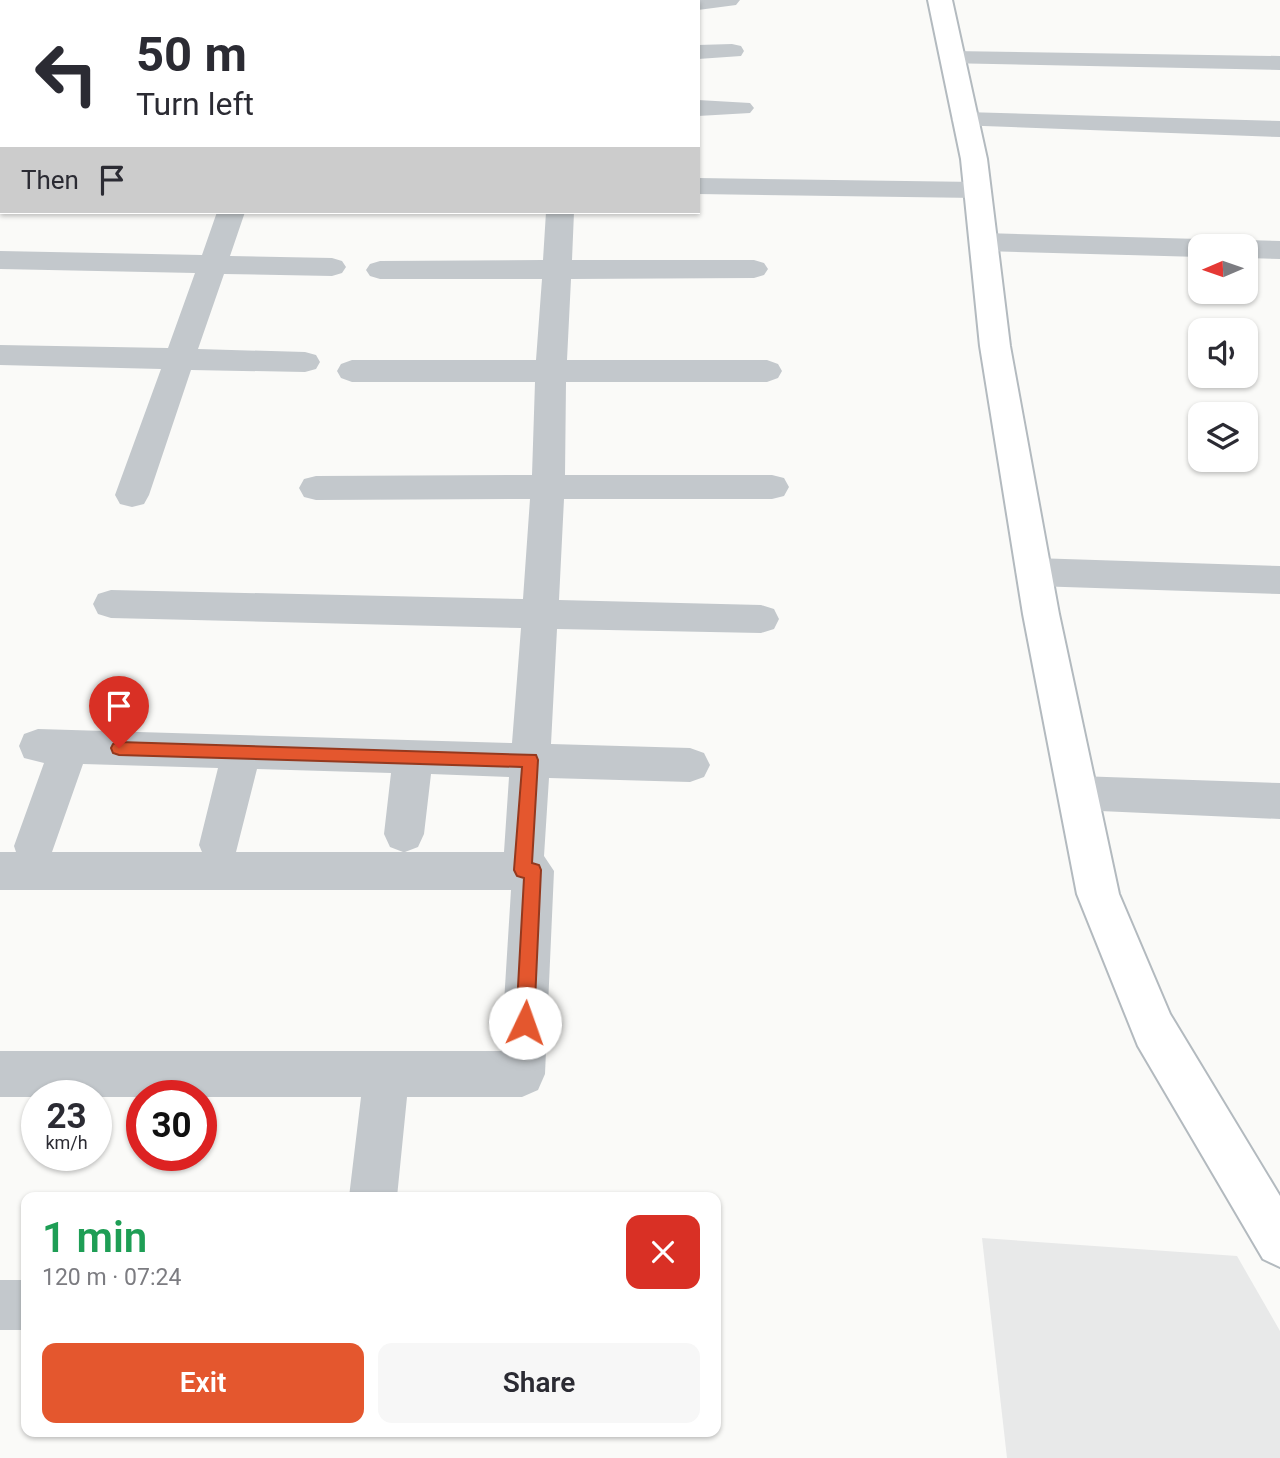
<!DOCTYPE html>
<html lang="en">
<head>
<meta charset="utf-8">
<style>
	body { margin:0; font-family:Roboto,sans-serif; background:#f7f7f7; color:#2b2b33; height:100vh; display:flex; flex-direction:column; font-size:26px; white-space:nowrap }
	* { box-sizing:border-box; margin:0 }
	p { font-size:23px; color:#7c7c81 }
	.icon { flex:none; width:38px; height:38px; fill:none; stroke:currentColor; stroke-width:2; stroke-linecap:round; stroke-linejoin:round }
	.map { position:relative; flex:1; overflow:hidden }
	.details { position:absolute; left:21px; top:1192px; width:700px; height:245px; display:flex; flex-direction:column; background:#fff; border-radius:14px; box-shadow:0 2px 5px #0004 }
	.details>* { flex:none }
	.hud { position:absolute; left:0px; top:0px; width:700px; height:214px; box-shadow:0 2px 5px #0004; background:#fff; color:#2b2b33; overflow:hidden }
	.needle { width:46px; rotate:268deg }
	.controls { position:absolute; left:1188px; top:234px; display:grid; gap:14px }
	.controls a { display:grid; place-items:center; width:70px; height:70px; border-radius:14px; background:#fff; box-shadow:0 2px 5px #0004; font-size:35px }
	.speed { position:absolute; left:21px; top:1080px; display:flex; gap:14px; font-size:35px; font-weight:700; text-align:center }
	.speed>* { display:grid; place-content:center; width:91px; height:91px; border-radius:50%; background:#fff; box-shadow:0 2px 5px #0004; line-height:1 }
	.speed small { font-size:18px; font-weight:400 }
	.speed .limit { border:10px solid #d22; background:#fff; color:#111 }
	.pin { position:absolute; display:grid; place-items:center; width:60px; height:60px; color:#fff; margin:-72px -30px; border-radius:50% 50% 50% 0; rotate:-45deg; box-shadow:0 0 7px #0007 }
	.pin .icon { rotate:45deg }
	.me { position:absolute; width:77px; margin:-38px; rotate:3deg; stroke-linejoin:round; filter:drop-shadow(0 0 5px #0008) }
	.turn { display:flex; align-items:center; gap:24px; height:147px; padding:0 21px; font-size:32px }
	.turn .icon { width:91px; height:91px; stroke-width:2.5 }
	.turn b { display:block; font-size:49px; line-height:60px }
	.then { display:flex; align-items:center; height:66px; padding:0 21px; background:#0003; gap:14px; font-size:26px }
	.round { display:grid; place-items:center; flex:none; width:74px; height:74px; border-radius:14px; background:#f7f7f7 }
	.overview { display:flex; align-items:center; justify-content:space-between; height:119px; padding:0 21px }
	h1 { font-size:42px; font-weight:600; line-height:52px; color:#1e9e55 }
	.primary-button { display:flex; gap:14px; margin-top:auto; padding:14px 21px }
	.primary-button a { flex:1; height:80px; border-radius:14px; background:#e4572e; color:#fff; font-size:28px; font-weight:600; line-height:80px; text-align:center }
	.primary-button a+a { background:#f7f7f7; color:#2b2b33 }
	.map>svg:first-child { display:block }
	.built { fill:#e8e9e9 }
	.lines { fill:none; stroke-linecap:round; stroke-linejoin:round }
	.secondary-casing { stroke:#b3babf; stroke-width:4 }
	.street { fill:#c3c8cc; fill-rule:evenodd }
	.secondary { fill:#fff; fill-rule:evenodd }
	.route { fill:#e4572e; stroke:#94391e; stroke-width:2 }
</style>
</head>
<body>
<div class="map">
<svg width="1280" height="1458" viewBox="0 0 1280 1458">
	<rect width="100%" height="100%" fill="#fafaf8"/>
	<path class="built" d="M982,1238L1237,1256L1280,1331V1458H1007Z"/>
	<g class="lines">
		<g class="secondary-casing">
			<path id="secondary" d="M928,0H952L987,159L1010,346L1059,614L1119,894L1170,1014L1280,1196V1267L1263,1259L1138,1046L1077,894L1023,614L980,346L961,159Z"/>
		</g>
		<path class="street" d="M267,0H291V2H267Z
			M505,0H529L530,2H507Z
			M616,0H640L641,2H618Z
			M689,0H740L736,5L698,10V2H687Z
			M732,44L741,46L744,51L741,56L698,59V45Z
			M952,51L1280,56V70L943,63L940,58L943,53Z
			M698,100L750,103L754,108L750,113L698,116Z
			M965,112L1280,121V137L956,125L952,120L956,115Z
			M0,171H2V187H0Z
			M698,178L977,182L987,184L991,190L987,196L977,198L698,194Z
			M217,212H245L230,256L332,258L342,261L346,267L342,273L332,276L224,274L198,349L305,352L316,355L320,362L316,369L305,372L191,370L149,495L144,504L132,507L120,504L115,495L161,369L0,365V345L168,348L195,273L0,269V251L202,255Z
			M546,212H574L572,260H754L764,263L768,269L764,275L754,278L571,279L567,360H767L778,364L782,371L778,378L767,382H566L565,475H772L784,478L789,487L784,496L772,499H564L559,600L761,605L774,609L779,619L774,629L761,633L557,629L551,744L690,748L704,753L710,765L704,777L690,782L549,778L544,856L554,871L545,1074L538,1090L522,1097H407L397,1197H349L361,1097H0V1051H501L511,890H0V852H16L14,846L44,763L24,758L19,746L24,734L38,729L512,743L521,628L111,618L98,614L93,604L98,594L111,590L523,599L530,499L316,500L304,497L299,488L304,479L316,476L532,475L535,382H352L341,378L337,371L341,364L352,360H536L542,279H380L370,276L366,270L370,264L380,261L543,260ZM83,764L218,768L199,845L202,852H52ZM257,769L391,773L384,834L390,847L403,852H236ZM431,774L509,777L504,852H405L418,847L424,834Z
			M984,233L1200,239L1210,242L1213,247H1200V257L984,251L974,248L970,242L974,236Z
			M1246,240L1280,241V259L1246,258V247H1233L1236,243Z
			M1034,558L1280,566V594L1034,586L1022,582L1016,572L1022,562Z
			M1078,776L1280,783V819L1078,810L1064,805L1058,793L1064,781Z
			M0,1280H26V1330H0Z"/>
		<use href="#secondary" class="secondary"/>
	</g>
	<path class="route" d="M119,742L536,755L538,760L532,863L539,865L541,870L534,1023L531,1029L525,1032L518,1029L516,1023L524,878L517,876L514,870L522,767L119,755L113,753L111,748L113,744Z"/>
</svg>
<div class="controls">
<a><svg class="needle" viewBox="-14 -14 28 28"><path d="M0-13l5 13h-10z" fill="#e53935"/><path d="M0 13l5-13h-10z" fill="#7c7c81"/></svg></a>
<a><svg class="icon" aria-label="sound" viewBox="0 0 24 24"><path d="M4 9h4l5-4v14l-5-4H4zM17 9q2 3 0 6"/></svg></a>
<a><svg class="icon" aria-label="layers" viewBox="0 0 24 24"><path d="M12 4l9 5-9 5-9-5zM3 14l9 5 9-5"/></svg></a>
</div>
<div class="speed"><div>23<small>km/h</small></div><div class="limit">30</div></div>
<div class="pin" style="left:119px;top:748px;background:#d93025"><svg class="icon" aria-label="arrive" viewBox="0 0 24 24"><path d="M6 21V4h12l-3 4 3 4H6"/></svg></div>
<svg class="me" style="left:525px;top:1023px" viewBox="-20 -20 40 40"><circle r="19" fill="#fff"/><path d="M0-13L10 11 0 6-10 11z" fill="#e4572e"/></svg>
<div class="hud">
<div class="turn"><svg class="icon" aria-label="left" viewBox="0 0 24 24"><path d="M17 20v-9H6M10 6l-5 5 5 5"/></svg><div><b>50 m</b>Turn left</div></div>
<div class="then">Then<svg class="icon" aria-label="arrive" viewBox="0 0 24 24"><path d="M6 21V4h12l-3 4 3 4H6"/></svg></div>
</div>
<section class="details">
<div class="overview"><div><h1>1 min</h1><p>120 m · 07:24</p></div><a class="round" style="background:#d93025;color:#fff"><svg class="icon" aria-label="close" viewBox="0 0 24 24"><path d="M6 6l12 12M18 6L6 18"/></svg></a></div>
<div class="primary-button"><a>Exit</a><a>Share</a></div>
</section>
</div>
</body>
</html>
